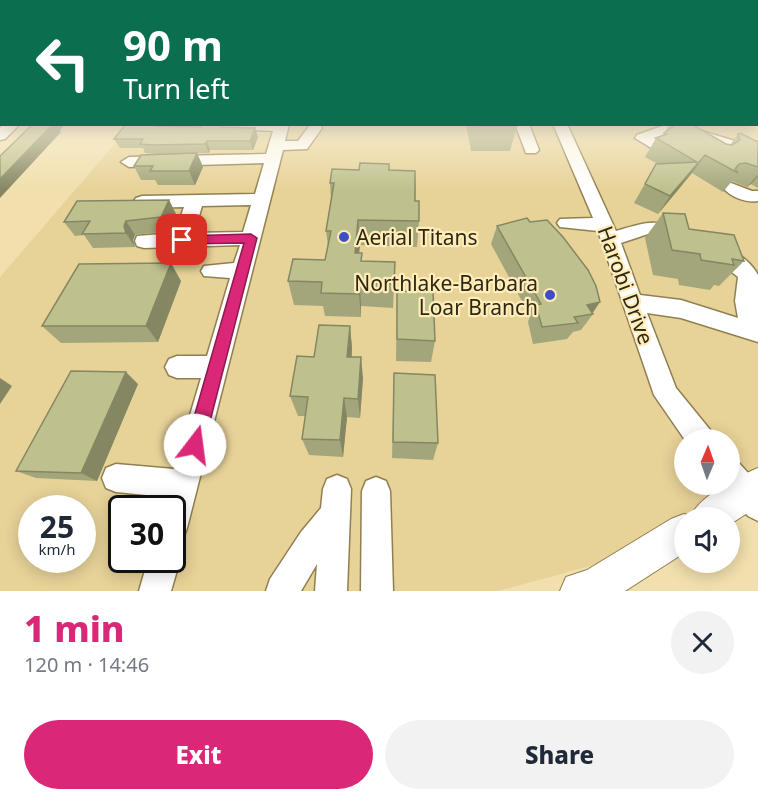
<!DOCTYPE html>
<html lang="en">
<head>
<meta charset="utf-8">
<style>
	body { margin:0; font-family:"Noto Sans",sans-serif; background:#f2f2f3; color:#1f2937; height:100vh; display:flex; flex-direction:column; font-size:22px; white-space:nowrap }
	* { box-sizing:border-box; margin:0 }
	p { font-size:20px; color:#747a83 }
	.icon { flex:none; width:33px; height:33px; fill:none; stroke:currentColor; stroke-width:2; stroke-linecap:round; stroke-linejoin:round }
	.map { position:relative; height:591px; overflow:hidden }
	.side { display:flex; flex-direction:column; background:#fff; flex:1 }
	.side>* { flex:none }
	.banner { position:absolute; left:0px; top:0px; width:759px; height:126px; box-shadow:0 3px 15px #0003; background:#0b6e4f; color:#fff; overflow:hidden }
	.needle { width:39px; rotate:2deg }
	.tools { position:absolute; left:674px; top:429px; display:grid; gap:12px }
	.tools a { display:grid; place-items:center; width:66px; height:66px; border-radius:50%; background:#fff; box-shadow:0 3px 15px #0003; font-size:30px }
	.speed { position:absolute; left:18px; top:495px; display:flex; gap:12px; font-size:30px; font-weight:700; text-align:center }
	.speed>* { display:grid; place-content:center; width:78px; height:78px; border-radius:50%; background:#fff; box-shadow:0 3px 15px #0003; line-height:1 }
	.speed small { font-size:15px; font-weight:400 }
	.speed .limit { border:3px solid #111; border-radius:9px; background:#fff; color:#111 }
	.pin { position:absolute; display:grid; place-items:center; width:51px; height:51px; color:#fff; margin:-26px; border-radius:12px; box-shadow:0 3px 9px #0006 }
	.me { position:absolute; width:66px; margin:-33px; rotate:15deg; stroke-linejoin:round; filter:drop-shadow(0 0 4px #0008) }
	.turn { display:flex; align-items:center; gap:21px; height:126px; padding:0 24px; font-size:27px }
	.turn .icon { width:78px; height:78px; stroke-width:2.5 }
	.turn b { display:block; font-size:42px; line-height:51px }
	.round { display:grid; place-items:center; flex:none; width:63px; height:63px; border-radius:32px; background:#f2f2f3 }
	.overview { display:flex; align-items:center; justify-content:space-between; height:102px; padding:0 24px }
	h1 { font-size:36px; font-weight:800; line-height:45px; color:#db2777 }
	.cta { display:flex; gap:12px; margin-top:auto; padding:12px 24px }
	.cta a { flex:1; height:69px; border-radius:36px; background:#db2777; color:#fff; font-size:24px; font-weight:800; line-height:69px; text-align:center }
	.cta a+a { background:#f2f2f3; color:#1f2937 }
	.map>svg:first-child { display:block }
	.built { fill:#e7d298; fill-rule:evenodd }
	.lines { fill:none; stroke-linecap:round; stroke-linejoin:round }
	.minor-casing { stroke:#907f50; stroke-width:3 }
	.major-casing { stroke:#907f50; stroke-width:2 }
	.minor { fill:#fff; fill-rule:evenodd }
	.major { fill:#fff; fill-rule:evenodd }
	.wall { fill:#a3a67a }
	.shaded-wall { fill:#858763 }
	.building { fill:#bec18e; stroke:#858763; stroke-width:1.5 }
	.route { fill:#db2777; stroke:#8e194d; stroke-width:1.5 }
	.poi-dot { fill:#3c50c3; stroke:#feecb9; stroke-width:2 }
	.labels { text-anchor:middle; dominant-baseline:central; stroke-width:4.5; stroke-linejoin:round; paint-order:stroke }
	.poi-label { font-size:21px; fill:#2e2713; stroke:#feecb9; text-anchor:start }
	.street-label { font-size:21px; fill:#2e2713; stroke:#feecb9 }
</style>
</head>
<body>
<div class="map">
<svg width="758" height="591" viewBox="0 0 758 591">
	<rect width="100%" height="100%" fill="#f1dfad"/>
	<path class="built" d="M758,108V485L719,517L684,518V541L498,591H0V277L125,132L280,134L283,124H758ZM684,440H729V484H684ZM32,508H82V560H32ZM122,508H172V560H122Z"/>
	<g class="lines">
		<g class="minor-casing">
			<path id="minor" d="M4,124H20L5,139L0,140V128Z
				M206,124H289L285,141H298L310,125H320L322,128L307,149L283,150L187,528L183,539L172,543V508H163L166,497L116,492L106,488L102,478L106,468L116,464L174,469L201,378H177L169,375L165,367L169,359L177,356H207L230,278L204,276L201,271L204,266L234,263L240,245L144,248L137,246L135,241L137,236L175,233L184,207L142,208L136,206L133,202L136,198L142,196L255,194L264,163L129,167L121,162L129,157L266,154L273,131L213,128ZM251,205L243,232L194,233L202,206Z
				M515,124H529L539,150L536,153H526Z
				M553,124H567L616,231C647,222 653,219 685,229L687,234L685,239L678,240L648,234L621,243L640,295L681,300L738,318L735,301L738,277C729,269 710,259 705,251L708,246C725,241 750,260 758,275V342L681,318L647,313L676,388L711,431L715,440H685L654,395L598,231L560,227L557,223L560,219L593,218Z
				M665,125L692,128L758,148V158C726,150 687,125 654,138L661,144L653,149L635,138L637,135Z
				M731,183L752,191H758V201C746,203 731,197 723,188L725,184Z
				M729,459L739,463L758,484V521L748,516L720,484H729Z
				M337,475L347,479L351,489L347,591H315L317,564L301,591H266L270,579L301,532L321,508L323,489L327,479Z
				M376,477L386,481L390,491L393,591H361L362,491L366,481Z
				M172,548L180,560L171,591H139L148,560H172Z"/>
		</g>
		<g class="major-casing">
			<path id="major" d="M758,468V506L729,525V518H684V553L625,591H560L566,577L587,570L671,519L684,514L691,516C699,497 738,476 758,468Z"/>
		</g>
		<use href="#minor" class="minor"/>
		<use href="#major" class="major"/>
	</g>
	<path class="wall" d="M167,124L165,127L255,128L258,137L253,150H210L209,153H197L203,167L195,185H158L155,180H141L134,166L156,154L145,153L143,148H120L114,139L125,125Z
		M466,124H516L517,126L510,151H471Z
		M670,124H691L726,144L730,145L738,134L758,142V188L751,184L747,187L732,181L723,192L692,173L658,214L634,203L656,164H658L645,157L656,138L662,136Z
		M389,170L415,201L419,221L417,247L360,245L359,253L362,261L395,262L393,308L361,306V317L325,316L323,306L294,305L288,281L325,260L328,246L326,231L331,199L330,183Z
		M169,200L176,214L169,231L135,235L133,240L135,247L93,248L84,235L75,236L64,222Z
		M663,213L689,229L744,261L719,286L714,285L710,290L679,285L678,279L653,275L645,238Z
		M530,222L593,314L581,330L573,332L567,339L533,344L528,322L530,316L491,244L497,226Z
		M181,281L158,342L61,343L42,326Z
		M397,291L435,341L431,362L396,361Z
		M350,326L352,348V357L363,378L360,418L347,417L343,457L309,455L302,439L305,416H298L290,396L314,357Z
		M394,373L438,443L433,460L392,458Z
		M138,384L97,481L36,478L16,471Z"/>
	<path class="shaded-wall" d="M65,124L60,130L61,132L0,198V179L53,125Z
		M156,124H167L159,136L155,126Z
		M255,128L258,137L253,150L250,141Z
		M207,141L210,150L209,153L205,144Z
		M197,153L203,167L195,185L189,171Z
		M705,155L692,173L658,214L670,196Z
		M758,174V177L751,184L747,187Z
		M169,200L176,214L169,231L161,217Z
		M358,220L360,245L356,278L355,253Z
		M126,221L135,235L133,240L135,247L126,233L124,226Z
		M171,263L181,281L158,342L146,326Z
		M360,282L361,306V317L359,294Z
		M600,302L592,314L587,305Z
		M350,326L352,348L350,378L347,357Z
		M361,357L363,378L360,418L358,399Z
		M126,372L138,384L97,481L81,473Z
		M0,378L12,386L0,404Z
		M344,398L347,417L343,457L340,440Z"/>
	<path class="building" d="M33,124H53L0,179V156Z
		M156,124L155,126L201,127L202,124H222L221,127L255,128L250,141H207L205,144L152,145L140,144L143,139H114L125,125Z
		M476,124H516L517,126H476Z
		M673,124H691L726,144L732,145L740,140L738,134L740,133L758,142V167L746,163L739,164L735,169L738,173L705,155L670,196L645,184L656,164L697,162L656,138L667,134L664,133L674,126Z
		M197,153L189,171H150L153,166H134L141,155Z
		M360,163L389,164V170L415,171V201H419V221L358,220L355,253H362L361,261L395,262L394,284L360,282L359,294L321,293L322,282L288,281L293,259L325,260L331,231H326L334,183H330L332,169L359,170Z
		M169,200L161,217L126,221L124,226L126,233L82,234L90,221L64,222L77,201Z
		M663,213L685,214L689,229L734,235L744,261L732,259L734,265L701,260L700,254L672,250Z
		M527,218L530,222L547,220L563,237L588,270L596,286L600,302L587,305L593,314L574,317L578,323L542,327L536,305L541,304L497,226Z
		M171,263L146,326H42L79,264Z
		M397,291L433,292L435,341L397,339Z
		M319,325L350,326L347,357H361L358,399L344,398L340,440L302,439L308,397L290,396L297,356L314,357Z
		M71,371L126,372L81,473L16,471Z
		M394,373L435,375L438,443L393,442Z"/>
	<linearGradient id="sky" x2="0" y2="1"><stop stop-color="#6db7b9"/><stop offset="0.57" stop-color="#f9f1da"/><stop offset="1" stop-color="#f9f1da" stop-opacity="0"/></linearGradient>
	<rect width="758" height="190" fill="url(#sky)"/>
	<path class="route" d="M251,234L257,238L204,445L201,451L195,453L189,451L186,445L244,243L182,244L176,240L182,236Z"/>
	<g class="poi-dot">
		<circle cx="344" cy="237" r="6"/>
		<circle cx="550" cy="295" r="6"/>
	</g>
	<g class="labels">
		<g class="poi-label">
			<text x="356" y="237">Aerial Titans</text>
			<text x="538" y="283" text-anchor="end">Northlake-Barbara<tspan x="538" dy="24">Loar Branch</tspan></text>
		</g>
		<g class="street-label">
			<text transform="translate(626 285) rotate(70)">Harobi Drive</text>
		</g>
	</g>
</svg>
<div class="tools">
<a><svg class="needle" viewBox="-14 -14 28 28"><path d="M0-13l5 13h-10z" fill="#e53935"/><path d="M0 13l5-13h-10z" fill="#747a83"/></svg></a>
<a><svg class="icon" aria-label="sound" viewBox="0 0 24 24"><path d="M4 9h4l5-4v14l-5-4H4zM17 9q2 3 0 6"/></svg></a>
</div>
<div class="speed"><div>25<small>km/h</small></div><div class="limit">30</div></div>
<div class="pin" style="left:182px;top:240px;background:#d93025"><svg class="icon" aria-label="arrive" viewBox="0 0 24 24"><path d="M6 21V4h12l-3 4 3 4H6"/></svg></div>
<svg class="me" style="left:195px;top:445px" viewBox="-20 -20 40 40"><circle r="19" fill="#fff"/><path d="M0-13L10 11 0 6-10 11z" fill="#db2777"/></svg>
<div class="banner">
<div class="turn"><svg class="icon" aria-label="left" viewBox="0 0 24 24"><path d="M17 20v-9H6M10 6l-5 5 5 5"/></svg><div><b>90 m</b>Turn left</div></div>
</div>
</div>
<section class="side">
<div class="overview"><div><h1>1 min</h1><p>120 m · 14:46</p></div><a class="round"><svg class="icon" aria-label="close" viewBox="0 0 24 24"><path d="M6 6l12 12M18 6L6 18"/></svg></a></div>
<div class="cta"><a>Exit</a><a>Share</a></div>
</section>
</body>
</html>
